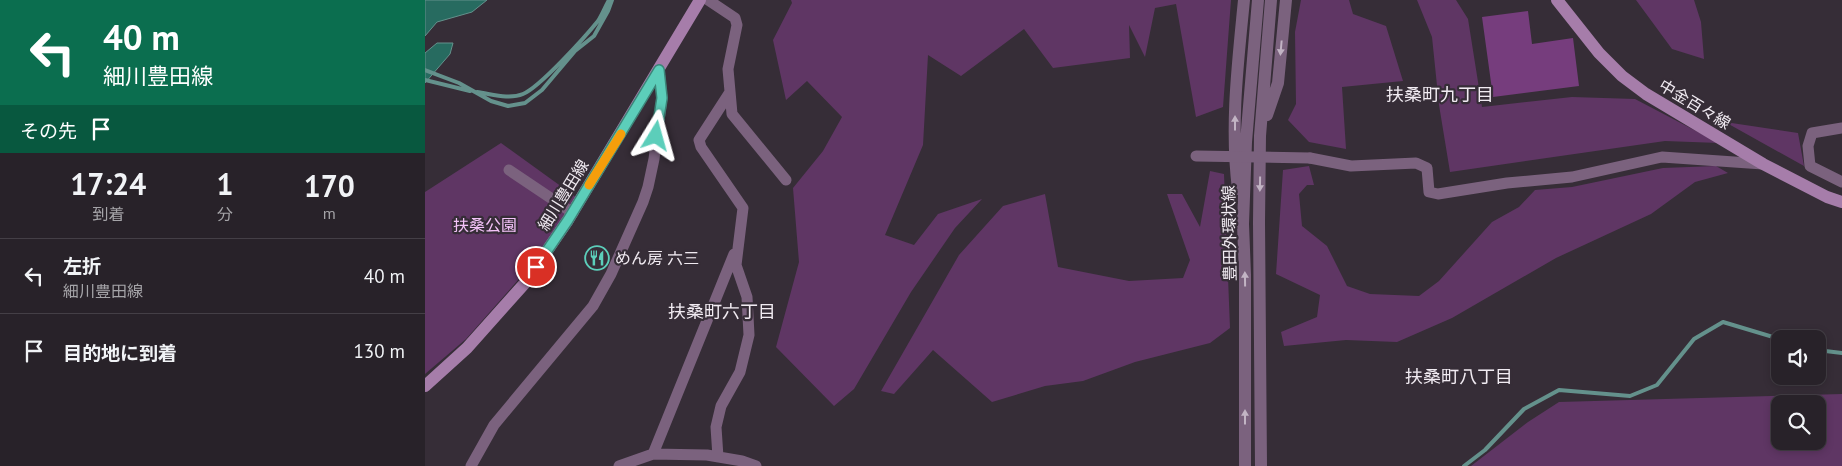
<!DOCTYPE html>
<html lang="ja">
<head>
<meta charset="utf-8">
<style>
	body { margin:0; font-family:"PT Sans","Noto Sans JP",sans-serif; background:#342f35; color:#f1f3f6; height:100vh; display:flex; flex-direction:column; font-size:19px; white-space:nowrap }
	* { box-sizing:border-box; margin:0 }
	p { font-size:16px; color:#a5a4a8 }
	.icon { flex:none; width:28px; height:28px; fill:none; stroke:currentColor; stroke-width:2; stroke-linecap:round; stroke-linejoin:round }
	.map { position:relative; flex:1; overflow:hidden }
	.panel { display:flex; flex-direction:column; background:#282229; width:425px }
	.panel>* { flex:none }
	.hud { background:#0b6e4f; color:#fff; overflow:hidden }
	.fabs { position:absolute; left:1346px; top:330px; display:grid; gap:10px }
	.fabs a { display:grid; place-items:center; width:55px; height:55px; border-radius:10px; background:#282229; box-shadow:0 2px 8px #0003,0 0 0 1px #443f46; font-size:25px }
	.pin { position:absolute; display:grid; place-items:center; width:42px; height:42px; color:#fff; margin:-21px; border:2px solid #fff; border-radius:50%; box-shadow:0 1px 5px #0007 }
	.me { position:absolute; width:55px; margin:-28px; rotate:8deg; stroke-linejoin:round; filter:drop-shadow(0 0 4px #0008) }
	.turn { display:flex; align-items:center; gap:18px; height:105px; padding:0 20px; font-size:22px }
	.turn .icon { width:65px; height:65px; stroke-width:2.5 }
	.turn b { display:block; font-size:35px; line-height:42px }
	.then { display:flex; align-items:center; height:48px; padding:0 20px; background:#0003; gap:10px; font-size:19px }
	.eta { display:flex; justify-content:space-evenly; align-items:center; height:85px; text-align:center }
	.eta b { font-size:30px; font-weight:600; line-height:35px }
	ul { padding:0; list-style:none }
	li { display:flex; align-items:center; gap:15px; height:75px; padding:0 20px; border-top:1px solid #443f46 }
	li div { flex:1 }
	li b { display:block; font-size:19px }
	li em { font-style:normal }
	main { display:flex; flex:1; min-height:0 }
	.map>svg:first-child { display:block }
	.green { fill:#5f3664; fill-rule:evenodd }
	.water { fill:#276b60; stroke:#64918c }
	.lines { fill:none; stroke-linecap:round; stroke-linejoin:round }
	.stream { stroke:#64918c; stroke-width:4 }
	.building { fill:#763d7d }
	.minor { stroke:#7b627e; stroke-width:11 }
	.tertiary { stroke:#7b627e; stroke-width:12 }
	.secondary { stroke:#a67daa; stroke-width:12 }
	.minor-bridge { stroke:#7b627e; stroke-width:11 }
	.oneway { fill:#c2b4c4 }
	.route-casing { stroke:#3c8679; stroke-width:12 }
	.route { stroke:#5cceba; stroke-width:9 }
	.slow { stroke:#f59e0b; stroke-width:9 }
	.labels { text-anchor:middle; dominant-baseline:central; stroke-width:4.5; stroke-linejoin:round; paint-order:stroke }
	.street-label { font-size:16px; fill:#f1ebf2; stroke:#362d37 }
	.park-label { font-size:16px; fill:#f4c3f9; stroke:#362d37 }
	.poi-label { font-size:16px; fill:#f1ebf2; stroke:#362d37; text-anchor:start }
	.neighbourhood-label { font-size:18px; fill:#f1ebf2; stroke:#362d37 }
</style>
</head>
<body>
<main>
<section class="panel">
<div class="hud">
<div class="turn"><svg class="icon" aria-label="left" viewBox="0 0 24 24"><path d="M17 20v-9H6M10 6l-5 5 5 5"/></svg><div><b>40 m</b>細川豊田線</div></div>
<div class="then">その先<svg class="icon" aria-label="arrive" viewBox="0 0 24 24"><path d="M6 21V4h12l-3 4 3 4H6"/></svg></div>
</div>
<div class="eta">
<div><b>17:24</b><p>到着</p></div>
<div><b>1</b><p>分</p></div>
<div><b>170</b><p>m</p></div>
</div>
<ul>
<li><svg class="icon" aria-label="left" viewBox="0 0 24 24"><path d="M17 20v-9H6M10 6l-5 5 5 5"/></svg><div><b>左折</b><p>細川豊田線</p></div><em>40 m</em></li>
<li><svg class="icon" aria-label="arrive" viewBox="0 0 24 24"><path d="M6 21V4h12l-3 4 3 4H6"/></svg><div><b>目的地に到着</b></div><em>130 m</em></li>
</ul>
</section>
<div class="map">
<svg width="1417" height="466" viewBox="0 0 1417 466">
	<rect width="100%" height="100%" fill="#362d37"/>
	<path class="green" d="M366,0H806L798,107L771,117L751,4L730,8L720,57L704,25L705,58L628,68L599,29L536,76L503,55L498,145L460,235L489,245L513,214L557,199L530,228L486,292L429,389L409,406L351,347L374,262L368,188L398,151L417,117L382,81L361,100L348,40L367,3Z
		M876,0H924L928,14L961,26L978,81L917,87L921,149L884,142L863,120L871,104L870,32Z
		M992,0H1031L1043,19L1057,107L1147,97L1210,99L1294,143L1240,141L1025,172L1014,105L1007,37Z
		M1211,0H1269L1276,22L1279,59L1247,49Z
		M1300,122L1373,133L1379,166Z
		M76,143L155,200L94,279L41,339L0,374V192Z
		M884,166L889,185H882L874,194L877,226L902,246L922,286L945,294L994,296L1014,281L1067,222L1094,207L1110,190L1147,187L1238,168L1291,166L1303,173L1270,182L1226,214L1131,258L1027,318L972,342L921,340L859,346L856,332L892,317L895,295L851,274L858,170Z
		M785,171L799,174L805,328L785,343L710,362L658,381L620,386L567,402L508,350L469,394L456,391L534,255L578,206L620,194L633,267L704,281L758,278L765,260L742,194H757L775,227Z
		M1417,394V466H1046L1103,422L1134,402ZM1355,404H1392V441H1355Z"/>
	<path class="water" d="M0,0H62L47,12L12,22L0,36Z
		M12,43H28L25,54L0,83V53Z"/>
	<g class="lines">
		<path class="stream" d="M0,70L34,83L66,101L83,106L100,103L117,90L150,51L169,36L183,11L187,0
			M0,80L45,91
			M52,92C67,94 84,100 98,94C115,87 160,37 173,21C177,15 180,7 184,0
			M1392,350L1417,353
			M1039,466L1060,450L1099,409L1134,390L1205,396L1232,385L1269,339L1298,322L1355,339"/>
	</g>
	<path class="building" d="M1103,11L1107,44L1148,38L1154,86L1068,97L1057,17Z"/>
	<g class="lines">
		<path class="minor" d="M283,0L310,18L312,25L303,69L307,114L361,180
			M1417,128L1387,133L1383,146L1385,166L1417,182
			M885,158L926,166L991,163L1002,168L1004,192L1013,194L1082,183L1147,177L1237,157L1338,164
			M84,170L148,213
			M228,454L309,254
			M293,457L291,427L296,406L315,372L324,335L322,297L311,265L318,208L276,147L274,140L305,92
			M46,466L69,425L168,306L186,274L218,202L223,187L229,159L237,98L234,70
			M194,466L228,454L282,455L317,461L331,466"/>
		<path class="tertiary" d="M842,115L853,83L861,0
			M813,189C805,126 813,62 819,0
			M820,466V275L818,224L821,142L833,0
			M836,466L834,222L835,136L846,0"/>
		<path class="secondary" d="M1132,0L1174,53L1197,76L1221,94L1338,164L1402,197L1417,202
			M0,386L42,348L100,283L143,220L275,0"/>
		<path class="minor-bridge" d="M771,156L885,158"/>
	</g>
	<defs><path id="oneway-solid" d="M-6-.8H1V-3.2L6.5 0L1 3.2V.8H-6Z" transform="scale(1.25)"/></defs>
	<g class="oneway">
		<use href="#oneway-solid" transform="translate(856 48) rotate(95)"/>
		<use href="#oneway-solid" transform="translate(810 123) rotate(-90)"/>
		<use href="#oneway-solid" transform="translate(835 184) rotate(91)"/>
		<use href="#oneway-solid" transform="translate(820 279) rotate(-91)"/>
		<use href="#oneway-solid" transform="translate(820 417) rotate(-90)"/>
	</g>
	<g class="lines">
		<g class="route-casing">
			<path id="route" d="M111,267L143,220L234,70L237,98L231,136"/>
		</g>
		<use href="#route" class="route"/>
		<path class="slow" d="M164,185L196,134"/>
	</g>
	<defs>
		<g id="restaurant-ring" transform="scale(1.25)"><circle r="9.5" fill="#362d37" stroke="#5cceba" stroke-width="1.5"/><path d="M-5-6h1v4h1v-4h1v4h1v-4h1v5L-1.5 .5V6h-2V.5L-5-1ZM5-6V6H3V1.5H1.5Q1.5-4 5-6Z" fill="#5cceba"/></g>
	</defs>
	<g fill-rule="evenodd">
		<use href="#restaurant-ring" x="172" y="258"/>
	</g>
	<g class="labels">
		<g class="street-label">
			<text transform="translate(1270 104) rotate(31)">中金百々線</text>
			<text transform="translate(138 195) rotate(-58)">細川豊田線</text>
			<text transform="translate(804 233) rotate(-91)">豊田外環状線</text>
		</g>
		<g class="park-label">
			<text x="60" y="225">扶桑公園</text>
		</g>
		<g class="poi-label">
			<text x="190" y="258">めん房 六三</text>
		</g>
		<g class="neighbourhood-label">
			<text x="1015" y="94">扶桑町九丁目</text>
			<text x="297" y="311">扶桑町六丁目</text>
			<text x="1034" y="376">扶桑町八丁目</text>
		</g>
	</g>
</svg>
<div class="fabs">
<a><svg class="icon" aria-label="sound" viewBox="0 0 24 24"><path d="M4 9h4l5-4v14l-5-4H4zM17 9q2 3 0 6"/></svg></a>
<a><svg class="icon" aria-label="search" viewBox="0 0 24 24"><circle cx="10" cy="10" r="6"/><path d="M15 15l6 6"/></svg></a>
</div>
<div class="pin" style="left:111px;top:267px;background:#d93025"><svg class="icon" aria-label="arrive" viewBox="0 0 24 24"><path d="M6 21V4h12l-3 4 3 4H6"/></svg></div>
<svg class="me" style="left:231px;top:136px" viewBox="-20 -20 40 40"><path d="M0-17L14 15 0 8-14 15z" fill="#5cceba" stroke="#fff" stroke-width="4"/></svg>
</div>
</main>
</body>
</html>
